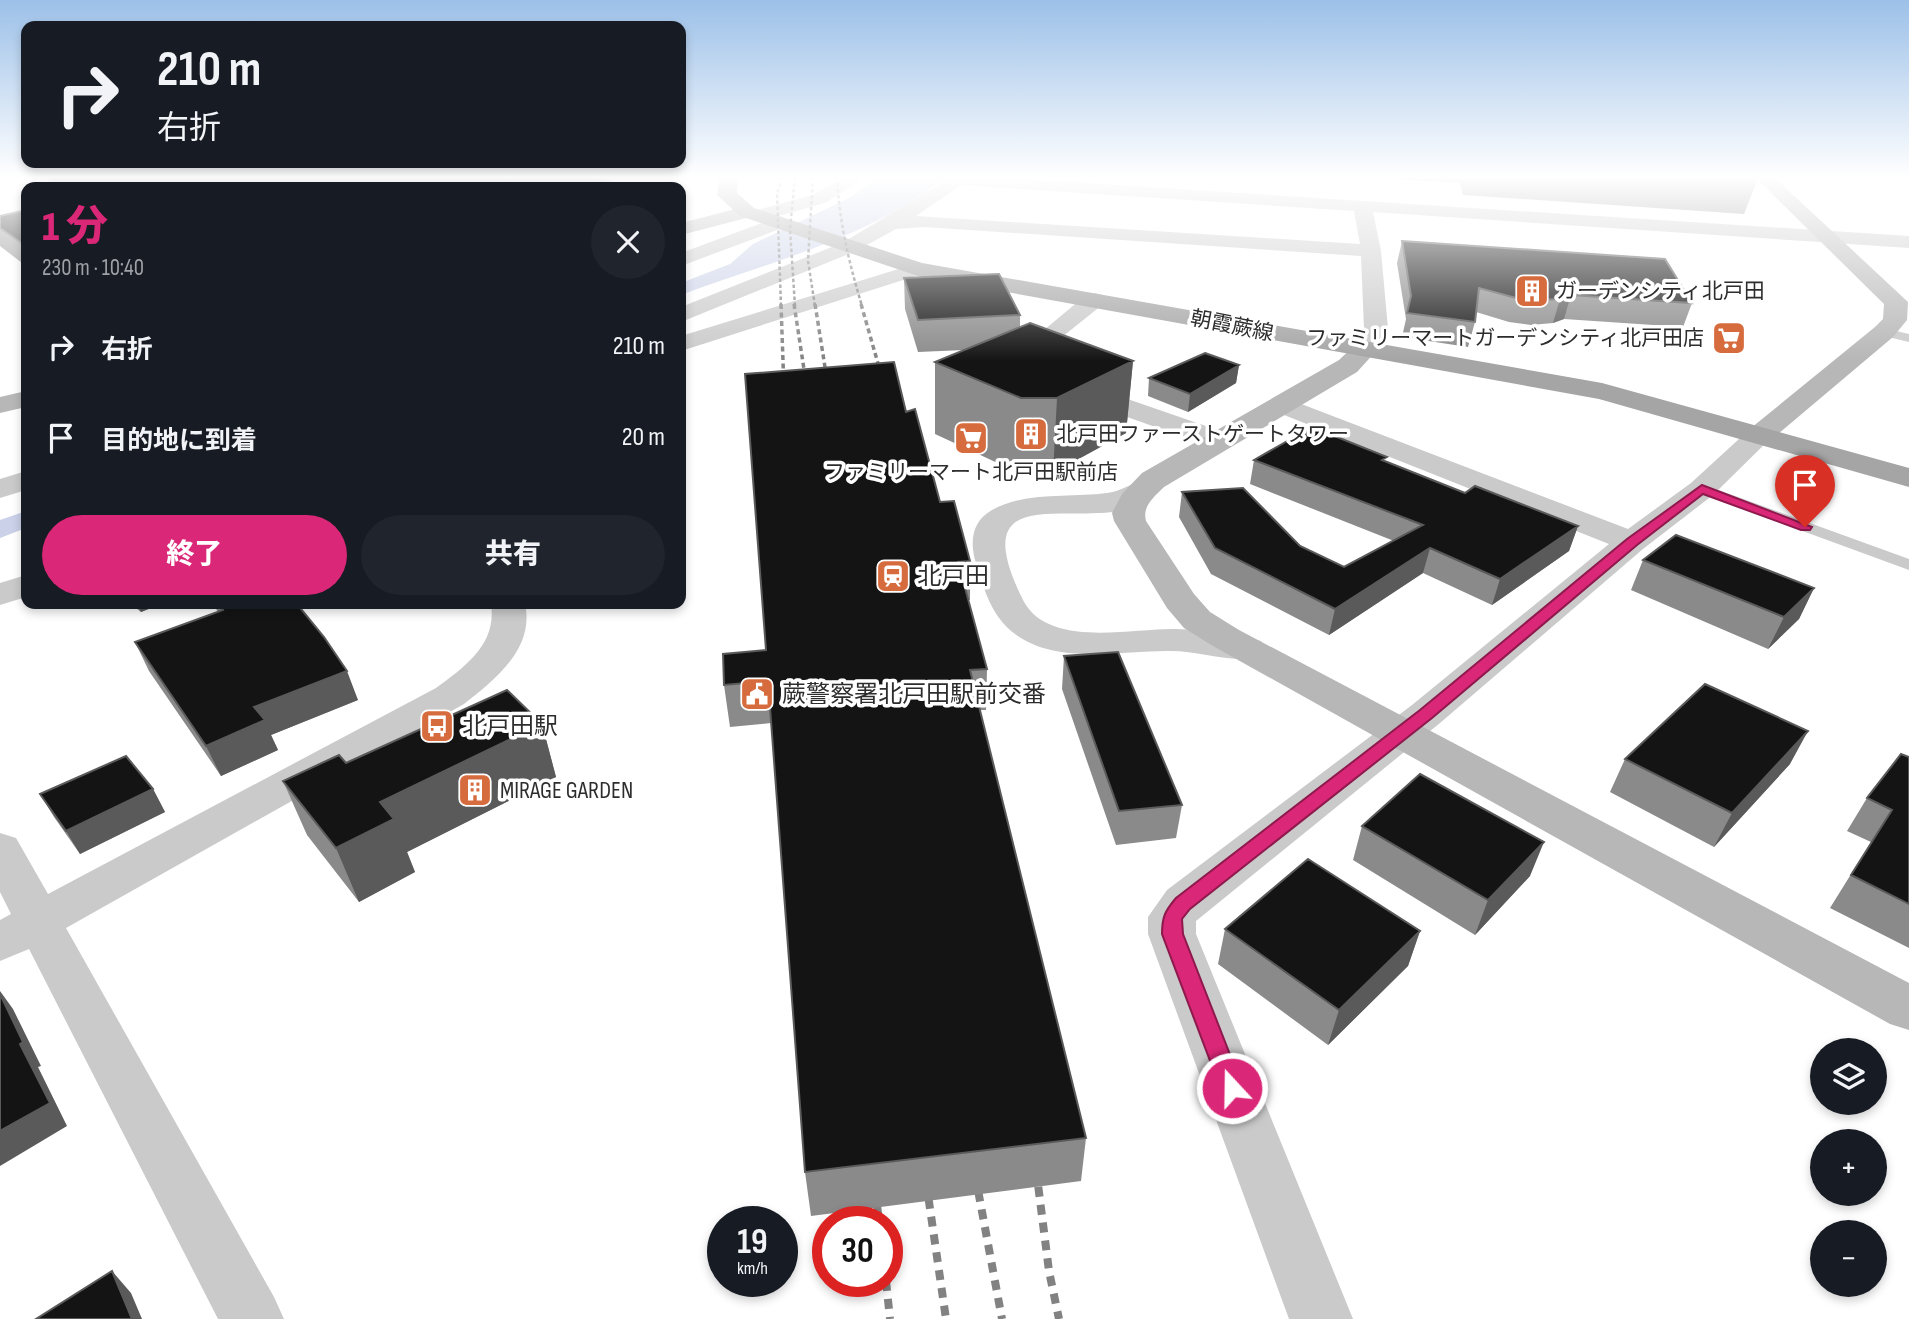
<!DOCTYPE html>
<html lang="ja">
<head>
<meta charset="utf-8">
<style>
	body { margin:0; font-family:"Sofia Sans Condensed","Noto Sans JP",sans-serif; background:#20242c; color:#f1f3f6; height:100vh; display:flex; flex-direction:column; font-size:26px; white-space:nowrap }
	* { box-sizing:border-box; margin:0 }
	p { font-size:23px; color:#9ea1a6 }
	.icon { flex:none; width:38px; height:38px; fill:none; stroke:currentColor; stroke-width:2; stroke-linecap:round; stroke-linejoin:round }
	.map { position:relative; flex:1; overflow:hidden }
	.panel { position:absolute; left:21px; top:182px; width:665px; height:427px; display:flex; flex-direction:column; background:#171b24; border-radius:14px; box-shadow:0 4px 10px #0003 }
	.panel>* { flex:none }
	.hud { position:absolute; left:21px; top:21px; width:665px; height:147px; border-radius:14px; box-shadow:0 4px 10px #0003; background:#171b24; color:#f1f3f6; overflow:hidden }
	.tools { position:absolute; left:1810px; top:1038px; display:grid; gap:14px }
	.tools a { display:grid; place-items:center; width:77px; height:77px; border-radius:50%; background:#171b24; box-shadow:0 4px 10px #0003; font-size:35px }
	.speed { position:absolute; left:707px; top:1206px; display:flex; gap:14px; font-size:35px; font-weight:700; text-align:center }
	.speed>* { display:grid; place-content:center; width:91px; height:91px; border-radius:50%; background:#171b24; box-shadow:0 4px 10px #0003; line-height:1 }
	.speed small { font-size:18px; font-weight:400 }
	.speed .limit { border:10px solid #d22; background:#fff; color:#111 }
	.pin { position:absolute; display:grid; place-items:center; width:60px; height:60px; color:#fff; margin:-72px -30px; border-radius:50% 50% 50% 0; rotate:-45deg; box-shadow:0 0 7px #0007 }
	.pin .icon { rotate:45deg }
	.me { position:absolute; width:77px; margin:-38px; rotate:339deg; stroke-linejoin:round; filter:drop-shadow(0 0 5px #0008) }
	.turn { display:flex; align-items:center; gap:24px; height:147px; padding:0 21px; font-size:32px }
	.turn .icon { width:91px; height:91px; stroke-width:2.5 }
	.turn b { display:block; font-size:49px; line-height:60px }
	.round { display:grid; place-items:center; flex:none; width:74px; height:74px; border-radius:37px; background:#20242c }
	.overview { display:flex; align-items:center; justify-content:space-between; height:119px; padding:0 21px }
	h1 { font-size:42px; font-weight:800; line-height:52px; color:#db2777 }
	.primary-button { display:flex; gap:14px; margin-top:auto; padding:14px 21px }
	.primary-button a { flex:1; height:80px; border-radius:42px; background:#db2777; color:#fff; font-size:28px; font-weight:800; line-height:80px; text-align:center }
	.primary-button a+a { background:#20242c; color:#f1f3f6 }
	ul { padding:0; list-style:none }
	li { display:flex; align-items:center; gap:21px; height:91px; padding:0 21px }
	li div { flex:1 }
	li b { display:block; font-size:26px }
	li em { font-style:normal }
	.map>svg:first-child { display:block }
	.water { fill:#cad1e8 }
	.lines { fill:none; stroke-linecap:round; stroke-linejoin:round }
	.lane { fill:#cacaca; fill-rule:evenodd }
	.street { fill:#cacaca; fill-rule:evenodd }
	.secondary { fill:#b7b7b7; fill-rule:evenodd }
	.primary { fill:#a5a5a5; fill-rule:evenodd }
	.rail-far2 { stroke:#828282; stroke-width:2.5; stroke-dasharray:3.5 2.5; stroke-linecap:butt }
	.rail-far1 { stroke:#828282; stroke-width:3.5; stroke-dasharray:5 3.5; stroke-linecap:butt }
	.rail { stroke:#828282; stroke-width:8; stroke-dasharray:10 8; stroke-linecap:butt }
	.wall { fill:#8a8a8a }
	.shaded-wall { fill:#5a5a5a }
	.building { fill:#141414; stroke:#5a5a5a; stroke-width:2 }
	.route { fill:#db2777; stroke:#8e194d; stroke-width:2 }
	.labels { text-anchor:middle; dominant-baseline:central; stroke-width:7; stroke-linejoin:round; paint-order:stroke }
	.far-poi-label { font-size:21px; fill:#2d2d2d; stroke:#fff; text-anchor:start }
	.far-street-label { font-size:21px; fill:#2d2d2d; stroke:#fff }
	.poi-label { font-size:24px; fill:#2d2d2d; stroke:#fff; text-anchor:start }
</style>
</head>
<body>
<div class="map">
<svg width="1909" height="1319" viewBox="0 0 1909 1319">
	<rect width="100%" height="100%" fill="#fff"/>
	<path class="water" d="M880,177H946C866,240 774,260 681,295V283L730,264L753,244L851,197Z
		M26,511V528L0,538V520Z"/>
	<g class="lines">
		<path class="lane" d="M1884,328L1909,334V342L1880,335V329Z
			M1702,484L1909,559V570L1696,492L1694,489L1696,486Z"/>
		<path class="street" d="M844,177H865L825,203L757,222L747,216L750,212L813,195Z
			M952,177H991L1909,236V248L1373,212L1381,251L1388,329L1373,355L1364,357L1355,355L1352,350L1364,329L1361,256L924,227L896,229L856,251L681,322V307L842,243ZM961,185L1354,211L1360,244L916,216Z
			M778,217L785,219L788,223L785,227L681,266V253Z
			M918,263L925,265L929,269L925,273L681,351V336Z
			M1094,293L1102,295L1105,300L1102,305L1057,341L1084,384L1229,434L1233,440L1229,446L1219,448L1209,446L1065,395L1032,340L1086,295Z
			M1283,397L1628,529L1691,483L1751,428L1761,426L1771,428L1775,434L1713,495L1643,549L1440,723L1196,921V934L1353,1319H1289L1148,934V917L1167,890L1412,705L1609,544L1274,411L1270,405L1274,399Z
			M26,471V490L0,498V479Z
			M1142,481L1153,484L1157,490C1115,550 952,457 1023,600C1048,649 1131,628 1176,629C1205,630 1234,635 1261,641L1266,649L1261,657C1233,664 1200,651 1171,651C1118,650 1044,669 1003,623C988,606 982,582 975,560C970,541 972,521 992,510C1027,491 1069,498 1107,493C1119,492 1130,484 1142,481Z
			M26,575V597L0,605V583Z
			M491,604H525C535,648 495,680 464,704L66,928L274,1297L284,1319H218L29,949L0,961V920L11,914L0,892V833L16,838L48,894L436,688C466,666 497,644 491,604Z"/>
		<path class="secondary" d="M1755,177H1774L1908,302L1907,320L1893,337L1771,440L1761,443L1751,440L1746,434L1751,428L1875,327L1883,319L1884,304Z
			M747,206L754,208L757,212L754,216L681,235V223Z
			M1364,342L1373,345L1377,350L1357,372L1164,487C1154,497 1142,506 1146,521L1194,594L1210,612L1239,630L1909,983V1030L1890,1024L1213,646L1184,628L1167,608L1114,521L1112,513L1122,494L1142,473L1339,360L1355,345Z
			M26,391V407L0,413V397Z"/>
		<path class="primary" d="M720,177H738L737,193L754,208L922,263L1602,383L1909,468V487L1599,399L918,276L740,216L717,195Z"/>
		<path class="rail-far2" d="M813,177L808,261L815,306
			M837,177C839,221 849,263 862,306
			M781,306L777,194L782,177
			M795,306L790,229L795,177"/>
		<path class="rail-far1" d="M781,304L784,390
			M794,304L807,389
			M815,304L828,386
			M861,304L883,381"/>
		<path class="rail" d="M1036,1169L1049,1271L1059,1319
			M975,1174L1002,1319
			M926,1181L946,1319
			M875,1187L879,1222
			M886,1281L890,1319"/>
	</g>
	<path class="wall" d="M1356,177H1757L1758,178L1744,214L1463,195L1460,183Z
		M48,179L623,186V187H51Z
		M26,210V266L0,246V216Z
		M1402,241L1692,303L1683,327L1564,319L1553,323L1531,325L1509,322L1476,312L1475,322L1468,347L1402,337L1406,319L1397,263Z
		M904,278L1020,315V328L1133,361L1126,433L1053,473H1019L935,434V362L964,350L918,352L905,309Z
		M1239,365L1236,383L1188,412L1148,396L1149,378Z
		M906,412L940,502L970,561V600H968L987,669L986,710H980L1086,1138L1081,1181L811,1216L805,1172L771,723L730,727L724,685L766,650Z
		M1254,460L1386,461L1465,493L1578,526L1569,551L1492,605L1423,573L1329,635L1211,574L1179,517L1182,492L1344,567L1394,541L1250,484Z
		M1643,560L1814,588L1799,619L1768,649L1631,590Z
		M131,604H161L141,612Z
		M213,604H297L358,700L271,735L278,750L221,776L149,671L135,642L218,612Z
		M1064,656L1182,805L1176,838L1116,845L1062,689Z
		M542,724L556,777L407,852L415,872L359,902L307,835L283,781Z
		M1909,757V948L1830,908L1871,842L1847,831L1867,798Z
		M1625,759L1790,764L1714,847L1610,792Z
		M153,789L165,812L80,854L54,817L40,794Z
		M1362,826L1530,876L1475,935L1353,860Z
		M1225,929L1420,931L1408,966L1328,1045L1218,964Z"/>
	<path class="shaded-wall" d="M1571,295L1564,319L1553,323L1560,299Z
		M1133,361L1126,433L1053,473L1057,398Z
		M1239,365L1236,383L1188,412L1190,394Z
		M1578,526L1569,551L1492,605L1500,579Z
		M1430,548L1423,573L1329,635L1335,609Z
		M1814,588L1799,619L1768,649L1784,617Z
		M137,604H161L141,612Z
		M347,671L358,700L271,735L278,750L221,776L206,746L254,707Z
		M542,724L556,777L407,852L415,872L359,902L336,848L380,802Z
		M1808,731L1790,764L1714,847L1732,813Z
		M153,789L165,812L80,854L66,831Z
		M1544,842L1530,876L1475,935L1488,900Z
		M1420,931L1408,966L1328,1045L1339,1010Z
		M0,991L13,1009L41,1066L38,1067L67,1126L0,1166Z
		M112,1271L131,1293L142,1319H132Z"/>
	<path class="building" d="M52,177H597L623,186L616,187H62L48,179Z
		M26,210V246L0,228V216Z
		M1402,241L1665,259L1692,303L1571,295L1560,299L1538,300L1516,298L1479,288L1475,322L1407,313L1411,296Z
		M999,274L1020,315L918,320L904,278Z
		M1030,323L1133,361L1057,398H1021L935,362Z
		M1205,353L1239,365L1190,394L1149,378Z
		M894,362L906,412L915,409L940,502L954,501L970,561L958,562L987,669L970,670L1086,1138L805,1172L768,681L724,685L723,654L766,650L745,374Z
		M1312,427L1387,457L1382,460L1465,493L1475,486L1578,526L1500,579L1430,548L1335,609L1215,548L1182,492L1243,488L1300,546L1344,567L1423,525L1254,460Z
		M1676,535L1814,588L1784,617L1643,560Z
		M219,604H297L324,637L347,671L254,707L265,720L206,746L135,642L223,610Z
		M1118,652L1182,805L1119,811L1064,656Z
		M1705,684L1808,731L1732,813L1625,759Z
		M507,690L542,724L380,802L394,819L336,848L283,781L339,755L346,763Z
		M1901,754L1909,757V904L1851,875L1892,810L1867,798Z
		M126,756L153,789L66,831L40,794Z
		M1420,774L1544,842L1488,900L1362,826Z
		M1308,859L1420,931L1339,1010L1225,929Z
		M0,994L23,1042L20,1044L50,1103L0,1131Z
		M112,1271L132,1319H36Z"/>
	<linearGradient id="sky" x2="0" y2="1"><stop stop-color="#9cc0e8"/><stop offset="0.49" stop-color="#fff"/><stop offset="1" stop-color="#fff" stop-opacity="0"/></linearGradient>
	<rect width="1909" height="361" fill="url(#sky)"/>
	<path class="route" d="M1702,485L1812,527L1810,530H1801L1703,494L1637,545L1432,718L1190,909L1182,919L1183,934L1243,1088L1240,1095L1232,1098L1223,1095L1162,934C1162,917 1165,911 1176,898L1420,710L1627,539Z"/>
	<defs>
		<g id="building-square" transform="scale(1.75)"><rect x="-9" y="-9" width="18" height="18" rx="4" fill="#d66b3d" stroke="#fff"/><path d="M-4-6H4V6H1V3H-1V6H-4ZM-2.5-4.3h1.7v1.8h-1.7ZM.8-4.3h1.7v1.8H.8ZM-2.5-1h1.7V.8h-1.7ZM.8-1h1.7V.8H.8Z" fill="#fff"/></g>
		<g id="supermarket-square" transform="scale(1.75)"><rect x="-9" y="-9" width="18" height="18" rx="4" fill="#d66b3d" stroke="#fff"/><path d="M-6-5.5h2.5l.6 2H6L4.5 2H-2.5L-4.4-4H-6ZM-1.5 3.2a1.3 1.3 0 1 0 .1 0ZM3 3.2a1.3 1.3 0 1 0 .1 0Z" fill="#fff"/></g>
		<g id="station-square" transform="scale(1.75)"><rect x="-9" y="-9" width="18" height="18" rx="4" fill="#d66b3d" stroke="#fff"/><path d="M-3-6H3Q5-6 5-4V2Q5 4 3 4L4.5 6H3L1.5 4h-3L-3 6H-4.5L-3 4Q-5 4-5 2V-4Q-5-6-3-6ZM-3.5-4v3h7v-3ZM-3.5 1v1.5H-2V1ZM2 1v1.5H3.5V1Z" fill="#fff"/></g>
		<g id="civic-square" transform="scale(1.75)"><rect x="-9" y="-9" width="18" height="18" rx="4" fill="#d66b3d" stroke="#fff"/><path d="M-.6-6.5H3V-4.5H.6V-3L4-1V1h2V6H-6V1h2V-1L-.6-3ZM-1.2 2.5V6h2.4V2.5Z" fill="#fff"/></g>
		<g id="bus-square" transform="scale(1.75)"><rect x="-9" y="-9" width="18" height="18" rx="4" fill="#d66b3d" stroke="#fff"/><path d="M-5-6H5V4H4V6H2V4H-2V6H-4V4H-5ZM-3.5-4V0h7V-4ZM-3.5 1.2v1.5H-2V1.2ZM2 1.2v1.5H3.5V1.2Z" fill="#fff"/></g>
	</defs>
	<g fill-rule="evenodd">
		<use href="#building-square" x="1532" y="291"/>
		<use href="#supermarket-square" x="1729" y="338"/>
		<use href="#building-square" x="1031" y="434"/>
		<use href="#supermarket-square" x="971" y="438"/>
		<use href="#station-square" x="893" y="576"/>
		<use href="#civic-square" x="757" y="694"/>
		<use href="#bus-square" x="437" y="726"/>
		<use href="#building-square" x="475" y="790"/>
	</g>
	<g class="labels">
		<g class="far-poi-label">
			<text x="1556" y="291">ガーデンシティ北戸田</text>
			<text x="1704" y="338" text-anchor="end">ファミリーマートガーデンシティ北戸田店</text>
			<text x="1056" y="434">北戸田ファーストゲートタワー</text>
			<text x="971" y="472" text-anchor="middle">ファミリーマート北戸田駅前店</text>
		</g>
		<g class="far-street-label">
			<text transform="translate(1232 326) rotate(11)">朝霞蕨線</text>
		</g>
		<g class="poi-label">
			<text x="917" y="576">北戸田</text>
			<text x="782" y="694">蕨警察署北戸田駅前交番</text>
			<text x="462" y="726">北戸田駅</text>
			<text x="500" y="790">MIRAGE GARDEN</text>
		</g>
	</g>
</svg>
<div class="tools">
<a><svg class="icon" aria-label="layers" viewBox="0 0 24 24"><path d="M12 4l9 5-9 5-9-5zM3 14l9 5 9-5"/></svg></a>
<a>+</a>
<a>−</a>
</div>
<div class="speed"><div>19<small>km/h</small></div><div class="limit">30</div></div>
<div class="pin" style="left:1805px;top:527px;background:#d93025"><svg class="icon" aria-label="arrive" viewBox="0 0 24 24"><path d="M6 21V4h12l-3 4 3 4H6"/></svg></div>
<svg class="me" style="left:1232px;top:1088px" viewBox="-20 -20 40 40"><circle r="17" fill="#db2777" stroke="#fff" stroke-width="3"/><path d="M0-11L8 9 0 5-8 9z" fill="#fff"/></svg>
<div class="hud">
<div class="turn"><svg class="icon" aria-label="right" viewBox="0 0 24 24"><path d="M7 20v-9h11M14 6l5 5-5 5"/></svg><div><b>210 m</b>右折</div></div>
</div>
<section class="panel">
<div class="overview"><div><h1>1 分</h1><p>230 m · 10:40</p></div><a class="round"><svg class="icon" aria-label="close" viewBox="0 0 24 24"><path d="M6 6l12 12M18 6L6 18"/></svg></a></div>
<ul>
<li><svg class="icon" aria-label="right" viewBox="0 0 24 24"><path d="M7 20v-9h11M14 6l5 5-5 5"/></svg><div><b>右折</b></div><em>210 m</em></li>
<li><svg class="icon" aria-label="arrive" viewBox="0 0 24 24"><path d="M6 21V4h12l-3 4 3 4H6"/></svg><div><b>目的地に到着</b></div><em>20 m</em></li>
</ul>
<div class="primary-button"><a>終了</a><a>共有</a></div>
</section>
</div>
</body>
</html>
